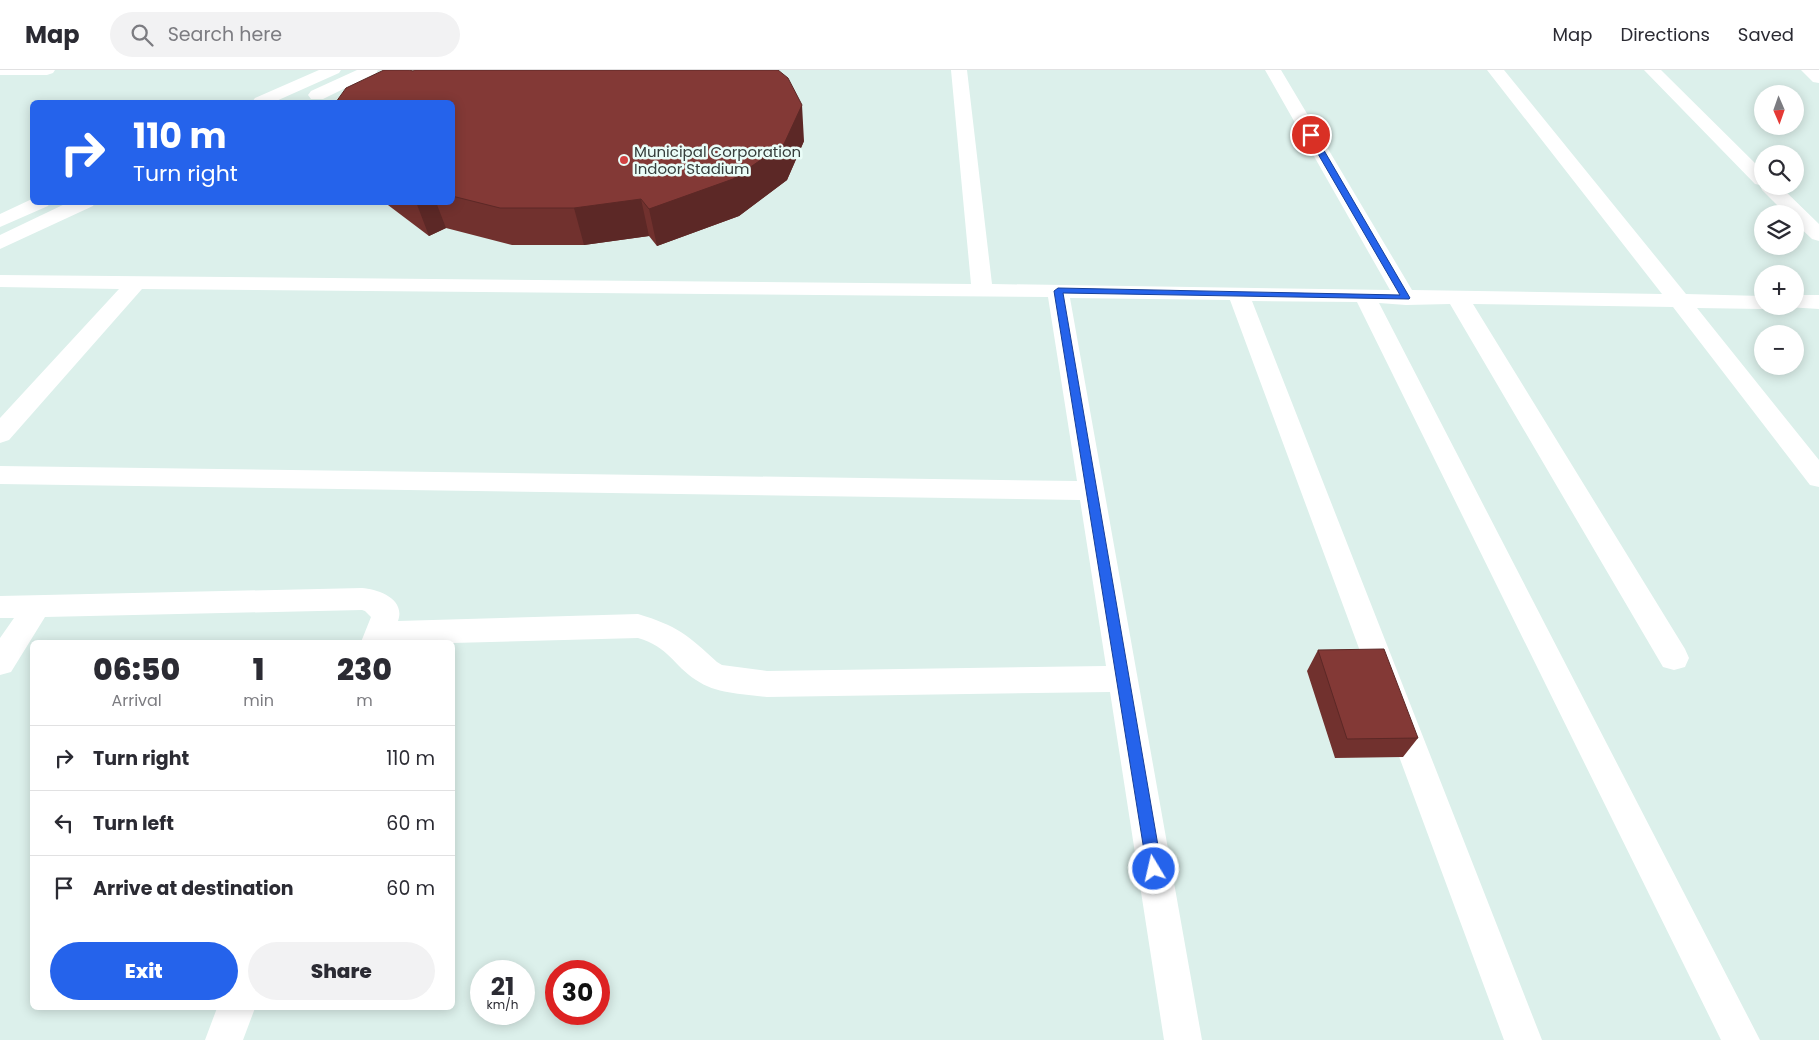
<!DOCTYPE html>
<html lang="en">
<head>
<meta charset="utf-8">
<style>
	body { margin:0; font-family:Poppins,sans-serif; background:#f2f2f3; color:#2b2b33; height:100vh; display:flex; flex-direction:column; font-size:19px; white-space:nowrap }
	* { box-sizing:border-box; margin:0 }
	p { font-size:16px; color:#7c7c81 }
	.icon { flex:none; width:28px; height:28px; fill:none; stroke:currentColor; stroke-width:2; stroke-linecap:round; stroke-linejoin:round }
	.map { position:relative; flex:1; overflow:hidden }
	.details { position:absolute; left:30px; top:570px; width:425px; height:370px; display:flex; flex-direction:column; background:#fff; border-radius:8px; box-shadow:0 2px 12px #0003 }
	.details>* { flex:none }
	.guide { position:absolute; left:30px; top:30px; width:425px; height:105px; border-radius:8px; box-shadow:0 2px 12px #0003; background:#2563eb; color:#fff; overflow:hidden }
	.needle { width:32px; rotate:178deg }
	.buttons { position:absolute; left:1754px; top:15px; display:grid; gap:10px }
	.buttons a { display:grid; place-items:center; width:50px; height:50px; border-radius:50%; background:#fff; box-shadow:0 2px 12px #0003; font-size:25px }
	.speed { position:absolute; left:470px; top:890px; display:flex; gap:10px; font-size:25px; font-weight:700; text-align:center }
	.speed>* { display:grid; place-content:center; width:65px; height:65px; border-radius:50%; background:#fff; box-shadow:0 2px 12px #0003; line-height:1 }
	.speed small { font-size:12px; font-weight:400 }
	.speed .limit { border:8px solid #d22; background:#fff; color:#111 }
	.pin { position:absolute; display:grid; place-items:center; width:42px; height:42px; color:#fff; margin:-21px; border:2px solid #fff; border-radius:50%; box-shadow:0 1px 5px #0007 }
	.me { position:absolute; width:55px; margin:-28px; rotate:351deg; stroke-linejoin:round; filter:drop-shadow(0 0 4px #0008) }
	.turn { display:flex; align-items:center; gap:18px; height:105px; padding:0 20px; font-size:22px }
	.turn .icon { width:65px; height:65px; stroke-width:2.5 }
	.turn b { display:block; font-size:35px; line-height:42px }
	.eta { display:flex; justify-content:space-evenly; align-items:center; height:85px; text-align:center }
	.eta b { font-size:30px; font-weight:800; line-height:35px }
	.cta { display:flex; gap:10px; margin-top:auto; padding:10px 20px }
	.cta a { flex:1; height:58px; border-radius:30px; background:#2563eb; color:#fff; font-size:20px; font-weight:800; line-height:58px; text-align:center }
	.cta a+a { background:#f2f2f3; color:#2b2b33 }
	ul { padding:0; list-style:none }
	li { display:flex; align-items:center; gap:15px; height:65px; padding:0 20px; border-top:1px solid #e1e1e2 }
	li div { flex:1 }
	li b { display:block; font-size:19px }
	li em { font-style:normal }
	header { display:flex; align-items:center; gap:30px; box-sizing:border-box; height:70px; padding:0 25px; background:#fff; border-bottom:1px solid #e1e1e2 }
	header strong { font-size:24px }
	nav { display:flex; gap:28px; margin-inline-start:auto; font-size:18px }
	.search { width:350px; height:45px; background:#f2f2f3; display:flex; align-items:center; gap:12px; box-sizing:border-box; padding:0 18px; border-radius:28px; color:#7c7c81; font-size:19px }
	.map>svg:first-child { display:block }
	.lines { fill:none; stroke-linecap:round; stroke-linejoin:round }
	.minor { fill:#fff; fill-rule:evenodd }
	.tertiary { fill:#fff; fill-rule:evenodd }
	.wall { fill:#71312e }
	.shaded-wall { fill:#5c2826 }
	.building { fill:#833936; stroke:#5c2826 }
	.route { fill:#2563eb; stroke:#184099 }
	.poi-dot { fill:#d14242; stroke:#eafdf8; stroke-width:2 }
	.labels { text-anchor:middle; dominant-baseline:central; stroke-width:5; stroke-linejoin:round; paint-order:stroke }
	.far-poi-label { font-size:15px; fill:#363e3c; stroke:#eafdf8; text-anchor:start }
</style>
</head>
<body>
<header>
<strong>Map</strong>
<div class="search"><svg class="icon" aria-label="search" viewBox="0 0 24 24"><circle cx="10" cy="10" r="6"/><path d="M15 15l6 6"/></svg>Search here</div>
<nav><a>Map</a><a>Directions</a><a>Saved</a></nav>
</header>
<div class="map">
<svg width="1819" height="970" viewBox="0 0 1819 970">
	<rect width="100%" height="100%" fill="#dcf0eb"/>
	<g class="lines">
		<path class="minor" d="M0,0H55L53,3L47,5H0Z
			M951,0H967L992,214L1390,220L1265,0H1281L1412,220L1662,224L1487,0H1504L1686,224L1762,226V236L1770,237L1762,239L1697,238L1819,390V417L1810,415L1673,237L1473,234L1685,579L1689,588L1685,597L1674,600L1663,597L1450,234L1406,235L1379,233L1760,970H1721L1357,232L1252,231L1542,970H1504L1230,230L1070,228L1202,970H1164L1110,622L767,627C744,624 716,624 696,610C673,595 669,577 638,568L452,573L361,572L371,547L365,541L362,540L45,547L11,602L0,605V568L14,548H0V526L362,518C378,519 406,529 398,551L638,544C677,556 687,564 717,592L722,595L767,601L1106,596L1080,430L0,414V396L1077,411L1048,227L142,219L9,370L0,373V348L119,219L0,217V205L971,214Z
			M1644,0H1661L1762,100V116H1780L1819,154V171L1812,169L1795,153V144H1786L1762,120L1760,115L1755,114Z
			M1801,0H1819V13L1813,12Z
			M1795,225H1819V239L1787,237L1795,236Z
			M217,938H255L243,970H205Z"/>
		<path class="tertiary" d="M319,0H341L339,3L274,32H252L255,28Z
			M357,0H378L376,3L323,29H311L308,25L311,21Z
			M32,129V132H50L48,136L0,157V144Z
			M69,132H95L93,136L0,179V165Z"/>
	</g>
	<path class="wall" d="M413,1L804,71L787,110L739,146L657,176L649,166L584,175H512L446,158L429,166L384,132H452V32Z
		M1318,580L1418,668L1403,687L1335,688L1307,601Z"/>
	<path class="shaded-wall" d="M802,35L804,71L787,110L739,146L657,176L649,139Z
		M641,129L649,166L584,175L574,138Z
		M416,132H436L446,158L429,166Z"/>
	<path class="building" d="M384,0H409L413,1L415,0H778L788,8L802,35L784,74L733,109L649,139L641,129L574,138H500L452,126V32H336L346,18Z
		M1384,579L1418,668L1347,669L1318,580Z"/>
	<path class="route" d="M1308,63L1315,65L1410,228L1409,229L1063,223L1162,799L1160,804L1154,806L1149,804L1147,799L1054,221L1058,218L1400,225L1307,65Z"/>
	<circle class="poi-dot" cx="624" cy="90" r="5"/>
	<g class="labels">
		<g class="far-poi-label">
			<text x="634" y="81">Municipal Corporation<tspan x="634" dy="17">Indoor Stadium</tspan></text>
		</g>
	</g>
</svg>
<div class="buttons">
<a><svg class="needle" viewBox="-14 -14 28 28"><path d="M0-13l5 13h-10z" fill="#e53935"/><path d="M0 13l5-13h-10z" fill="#7c7c81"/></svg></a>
<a><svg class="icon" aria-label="search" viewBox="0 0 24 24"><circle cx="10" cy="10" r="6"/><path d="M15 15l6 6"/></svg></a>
<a><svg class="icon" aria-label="layers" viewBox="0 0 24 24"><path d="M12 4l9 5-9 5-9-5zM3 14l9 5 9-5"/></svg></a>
<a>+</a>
<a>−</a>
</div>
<div class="speed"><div>21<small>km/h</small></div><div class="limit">30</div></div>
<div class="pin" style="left:1311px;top:65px;background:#d93025"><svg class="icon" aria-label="arrive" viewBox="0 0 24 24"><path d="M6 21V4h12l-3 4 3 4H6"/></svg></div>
<svg class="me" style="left:1154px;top:799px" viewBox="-20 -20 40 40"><circle r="17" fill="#2563eb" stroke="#fff" stroke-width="3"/><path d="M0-11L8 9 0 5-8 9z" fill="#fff"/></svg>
<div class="guide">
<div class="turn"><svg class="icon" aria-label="right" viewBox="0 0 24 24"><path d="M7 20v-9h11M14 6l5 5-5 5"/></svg><div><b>110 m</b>Turn right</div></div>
</div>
<section class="details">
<div class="eta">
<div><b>06:50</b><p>Arrival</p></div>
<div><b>1</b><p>min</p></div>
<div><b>230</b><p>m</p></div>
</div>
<ul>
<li><svg class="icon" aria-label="right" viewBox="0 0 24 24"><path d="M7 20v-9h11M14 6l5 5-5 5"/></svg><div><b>Turn right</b></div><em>110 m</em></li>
<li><svg class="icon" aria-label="left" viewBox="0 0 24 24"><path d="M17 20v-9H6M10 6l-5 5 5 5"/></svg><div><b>Turn left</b></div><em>60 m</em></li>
<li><svg class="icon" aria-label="arrive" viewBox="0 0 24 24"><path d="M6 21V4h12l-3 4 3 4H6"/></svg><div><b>Arrive at destination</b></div><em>60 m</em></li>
</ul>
<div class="cta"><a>Exit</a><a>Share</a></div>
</section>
</div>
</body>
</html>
